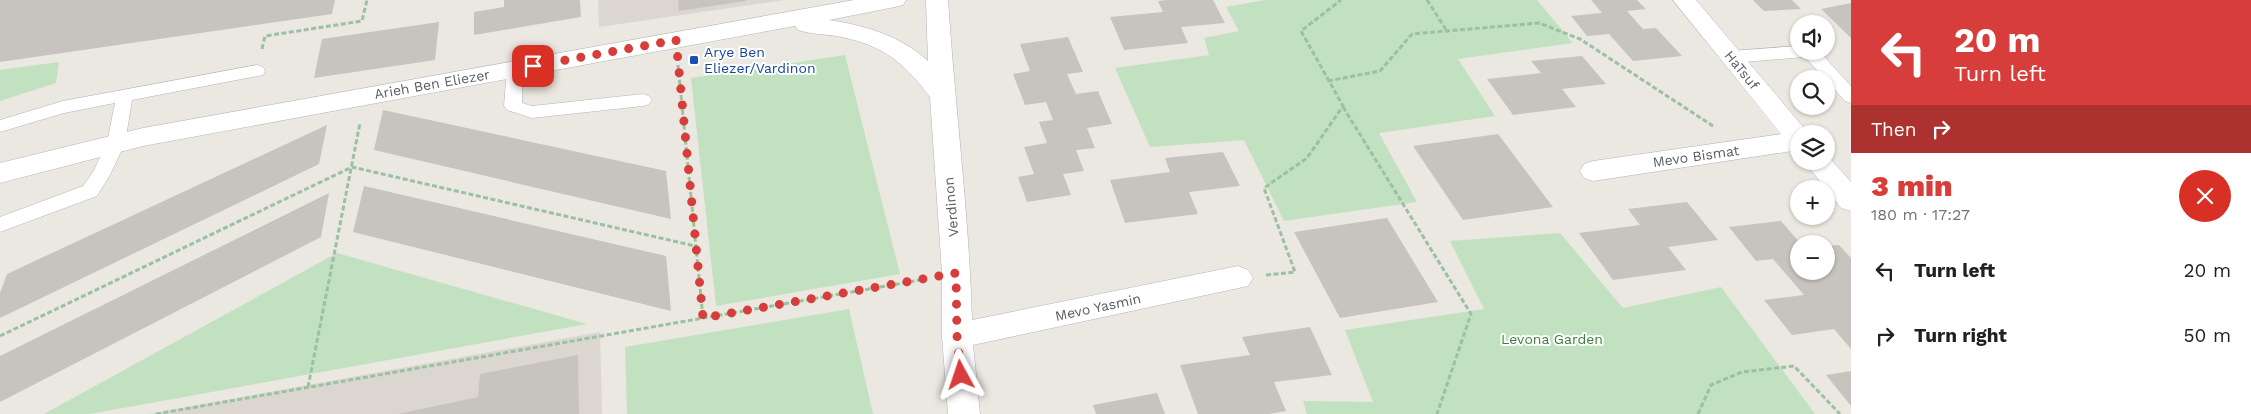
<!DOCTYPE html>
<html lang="en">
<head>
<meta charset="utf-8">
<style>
	body { margin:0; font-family:"Work Sans",sans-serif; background:#f2f2f2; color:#202124; height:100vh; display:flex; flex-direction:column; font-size:19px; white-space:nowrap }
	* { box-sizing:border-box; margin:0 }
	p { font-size:16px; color:#757577 }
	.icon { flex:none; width:28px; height:28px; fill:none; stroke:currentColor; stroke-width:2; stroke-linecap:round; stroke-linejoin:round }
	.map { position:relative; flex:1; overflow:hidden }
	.panel { display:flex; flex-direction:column; background:#fff; width:400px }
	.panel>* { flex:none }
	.guide { background:#d73e3b; color:#fff; overflow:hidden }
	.buttons { position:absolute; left:1790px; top:15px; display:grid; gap:10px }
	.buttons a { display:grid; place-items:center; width:45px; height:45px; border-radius:50%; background:#fff; box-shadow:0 1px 4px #0004; font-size:25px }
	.pin { position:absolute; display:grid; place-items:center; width:42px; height:42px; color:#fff; margin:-21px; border-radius:10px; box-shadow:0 2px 8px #0006 }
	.me { position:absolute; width:55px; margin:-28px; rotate:355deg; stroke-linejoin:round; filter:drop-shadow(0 0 4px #0008) }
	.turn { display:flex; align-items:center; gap:18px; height:105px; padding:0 20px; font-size:22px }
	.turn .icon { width:65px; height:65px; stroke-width:2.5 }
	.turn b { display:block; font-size:35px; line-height:42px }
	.then { display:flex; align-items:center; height:48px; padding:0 20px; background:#0003; gap:10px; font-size:19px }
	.round { display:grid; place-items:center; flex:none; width:52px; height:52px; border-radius:26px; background:#f2f2f2 }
	.summary { display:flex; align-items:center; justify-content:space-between; height:85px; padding:0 20px }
	h1 { font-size:30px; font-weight:800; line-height:38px; color:#d73e3b }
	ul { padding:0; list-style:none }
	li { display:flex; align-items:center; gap:15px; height:65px; padding:0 20px }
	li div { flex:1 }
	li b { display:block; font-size:19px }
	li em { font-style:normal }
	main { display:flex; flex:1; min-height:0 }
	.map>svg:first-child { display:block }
	.education { fill:#dbd7d0 }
	.green { fill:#c2e1c0 }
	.building { fill:#c7c3be }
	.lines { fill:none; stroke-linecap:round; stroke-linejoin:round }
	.service-casing { stroke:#b2b4b8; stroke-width:1 }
	.minor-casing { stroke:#b2b4b8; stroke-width:1 }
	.path { stroke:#9ac1a2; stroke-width:3; stroke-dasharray:5 2.5; stroke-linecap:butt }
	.service { fill:#fff; fill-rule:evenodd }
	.minor { fill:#fff; fill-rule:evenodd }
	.route { stroke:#d73e3b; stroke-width:9; stroke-dasharray:0 16.2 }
	.transit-dot { fill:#1a4fb4; stroke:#fff; stroke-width:2 }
	.labels { text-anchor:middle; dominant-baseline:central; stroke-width:4; stroke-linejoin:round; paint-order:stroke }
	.transit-label { font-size:14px; fill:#164399; stroke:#fff; text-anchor:start }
	.street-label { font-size:14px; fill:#5a5d61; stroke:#fff }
	.park-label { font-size:14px; fill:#3d7e3c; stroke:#fff }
</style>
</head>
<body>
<main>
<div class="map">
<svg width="1851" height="414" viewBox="0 0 1851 414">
	<rect width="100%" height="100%" fill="#ebe8e1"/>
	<path class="education" d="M598,0H785L599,27Z
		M600,332L602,414H148Z"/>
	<path class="green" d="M1265,0H1537L1573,43L1458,59L1495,116L1379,133L1417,202L1284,221L1244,140L1150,147L1115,68L1209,55L1204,38L1239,31L1226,7Z
		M845,55L900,274L716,306L691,78Z
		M59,62L56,83L0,101V70Z
		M1560,233L1623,308L1721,287L1815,414H1307L1303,401L1373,402L1345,330L1484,309L1450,241Z
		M337,253L587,324L90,414H44Z
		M849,309L873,414H627L625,347Z"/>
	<path class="building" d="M0,0H335L332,14L0,62Z
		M504,0H580L581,17L474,35V12L504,7Z
		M678,0H746V1L679,11Z
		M1168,0H1213L1225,23L1181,27L1188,43L1124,50L1110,17L1163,12L1158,1Z
		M1591,0H1637L1646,9L1627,11L1643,29L1656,28L1682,56L1633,61L1609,34L1587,36L1571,16L1602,13Z
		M1753,0H1792L1801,9L1764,11Z
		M1851,3V38L1821,9Z
		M439,22L435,60L314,78L322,39Z
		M1068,37L1083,72L1067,74L1076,94L1098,91L1112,124L1087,128L1095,148L1076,150L1084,171L1063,174L1071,195L1027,202L1018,177L1034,174L1024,147L1047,143L1039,122L1053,120L1046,102L1025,105L1013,74L1030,71L1020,44Z
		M1582,56L1606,84L1562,89L1576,107L1513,115L1487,79L1541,73L1531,61Z
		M383,110L666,171L671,219L374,150Z
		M327,125L319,164L0,318V293L7,274Z
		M1498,134L1553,207L1463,220L1413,146Z
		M1223,152L1240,186L1189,192L1198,214L1125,223L1110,180L1170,172L1165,158Z
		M364,186L666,256L671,311L353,232Z
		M329,193L321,237L0,402V356Z
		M1687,202L1718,240L1668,247L1686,270L1613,280L1579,233L1640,225L1628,209Z
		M1387,218L1438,302L1340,318L1294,232Z
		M1781,221L1801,244H1799V271H1826V246L1839,245L1851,258V349L1834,329L1792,335L1764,300L1804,295L1773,259L1756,261L1729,227Z
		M1310,327L1332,375L1274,382L1286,411L1269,414H1198L1180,365L1250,355L1242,337Z
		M578,355L579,414H398L478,397L480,374Z
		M1851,371V406L1826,375Z
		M1157,393L1165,414H1096L1093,405Z"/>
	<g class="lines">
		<g class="service-casing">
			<path id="service" d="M1799,46V51H1819L1851,86V103L1845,101L1805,57L1731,63L1725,61L1723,57L1725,53L1731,51Z
				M515,63L521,65L523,69L522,103L532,106L643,94L649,96L652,100L649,104L643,106L532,118L507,110L504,106L507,69L509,65Z
				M257,65L263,67L265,71L263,75L132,100L125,143L110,175L97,196L0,232V217L83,186L93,172L107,143L115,103L64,113L0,132V120L63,101Z"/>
		</g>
		<g class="minor-casing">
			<path id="minor" d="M854,0H906L903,5L895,7L829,20C864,25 901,36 928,61L926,0H948C955,107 969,213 972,320L1238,266L1248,270L1253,278L1248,286L973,345L980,414H948L942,336V273L930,97C903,61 881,44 836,36C823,34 810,34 798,30L795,26L143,146L0,183V163L143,128Z
				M1673,0H1696L1809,134H1799V150L1593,181L1584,178L1580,171L1584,164L1593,161L1781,134Z
				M1826,154L1851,182V211L1841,208L1804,161H1826Z"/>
		</g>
		<path class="path" d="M1427,0L1447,31
			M262,49L265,36L362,21L367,0
			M678,65L703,318
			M1328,81L1380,71L1412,34L1539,23L1580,39L1713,126
			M1343,107L1471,314L1437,414
			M1266,275L1295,272L1264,188L1307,158L1343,106L1301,31L1341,0
			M0,336L352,167L695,246
			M308,387L360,123
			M156,414L926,279
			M1698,414L1711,385L1742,372L1794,366L1840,414"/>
		<use href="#service" class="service"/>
		<use href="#minor" class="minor"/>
	</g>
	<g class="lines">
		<path class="route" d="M533,66L676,40L703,318L956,273L957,336L961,375"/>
	</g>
	<rect class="transit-dot" x="689" y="55" width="10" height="10" rx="2.5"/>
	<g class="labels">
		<g class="transit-label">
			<text x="704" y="52">Arye Ben<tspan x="704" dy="16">Eliezer/Vardinon</tspan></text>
		</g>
		<g class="street-label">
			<text transform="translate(1742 70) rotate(51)">HaTsuf</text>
			<text transform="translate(432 84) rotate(-10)">Arieh Ben Eliezer</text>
			<text transform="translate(1696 156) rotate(-8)">Mevo Bismat</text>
			<text transform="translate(951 207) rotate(-95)">Verdinon</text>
			<text transform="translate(1098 307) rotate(-12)">Mevo Yasmin</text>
		</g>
		<g class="park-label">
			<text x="1552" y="339">Levona Garden</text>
		</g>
	</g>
</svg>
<div class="buttons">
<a><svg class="icon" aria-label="sound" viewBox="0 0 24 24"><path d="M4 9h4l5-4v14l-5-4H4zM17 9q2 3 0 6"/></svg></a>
<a><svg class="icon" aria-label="search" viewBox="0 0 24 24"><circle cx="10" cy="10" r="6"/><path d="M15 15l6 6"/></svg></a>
<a><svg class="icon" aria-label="layers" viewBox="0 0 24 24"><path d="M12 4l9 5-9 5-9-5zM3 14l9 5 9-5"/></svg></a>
<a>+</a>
<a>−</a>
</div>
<div class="pin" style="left:533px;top:66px;background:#d93025"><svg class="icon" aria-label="arrive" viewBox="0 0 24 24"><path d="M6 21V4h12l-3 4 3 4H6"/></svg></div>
<svg class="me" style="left:961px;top:375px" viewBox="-20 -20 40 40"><path d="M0-17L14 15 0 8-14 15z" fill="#d73e3b" stroke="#fff" stroke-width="4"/></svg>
</div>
<section class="panel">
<div class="guide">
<div class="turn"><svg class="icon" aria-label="left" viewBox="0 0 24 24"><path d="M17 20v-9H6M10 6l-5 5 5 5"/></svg><div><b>20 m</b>Turn left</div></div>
<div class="then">Then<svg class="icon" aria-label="right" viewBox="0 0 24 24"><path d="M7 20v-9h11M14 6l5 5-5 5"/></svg></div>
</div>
<div class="summary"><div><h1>3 min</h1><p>180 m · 17:27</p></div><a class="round" style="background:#d93025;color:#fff"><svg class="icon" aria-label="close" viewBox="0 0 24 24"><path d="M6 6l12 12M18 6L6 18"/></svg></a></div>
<ul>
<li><svg class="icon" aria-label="left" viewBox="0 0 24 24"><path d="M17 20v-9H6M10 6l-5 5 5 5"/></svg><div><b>Turn left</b></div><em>20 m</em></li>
<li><svg class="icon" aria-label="right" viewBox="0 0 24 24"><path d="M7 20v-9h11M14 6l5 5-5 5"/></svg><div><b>Turn right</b></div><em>50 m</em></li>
</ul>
</section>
</main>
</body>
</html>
